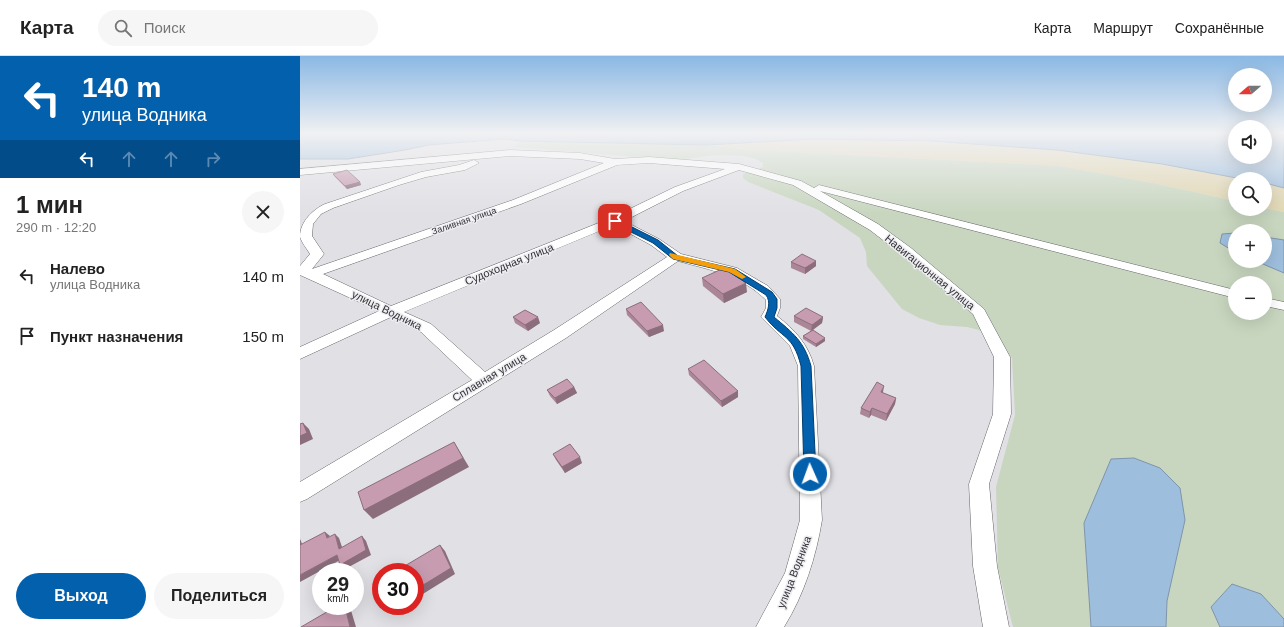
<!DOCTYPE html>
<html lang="ru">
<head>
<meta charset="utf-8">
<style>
	body { margin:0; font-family:Helvetica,sans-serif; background:#f6f6f6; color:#222; height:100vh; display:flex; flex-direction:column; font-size:15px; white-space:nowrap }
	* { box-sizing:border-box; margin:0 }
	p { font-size:13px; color:#767676 }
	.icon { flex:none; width:22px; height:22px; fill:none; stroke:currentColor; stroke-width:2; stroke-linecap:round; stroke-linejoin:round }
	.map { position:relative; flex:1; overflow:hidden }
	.details { display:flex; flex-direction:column; background:#fff; width:300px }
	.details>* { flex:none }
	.banner { background:#0360ad; color:#fff; overflow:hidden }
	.needle { width:26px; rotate:250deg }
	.tools { position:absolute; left:928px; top:12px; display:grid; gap:8px }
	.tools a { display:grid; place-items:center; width:44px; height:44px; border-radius:50%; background:#fff; box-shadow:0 4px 16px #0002; font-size:20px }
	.speed { position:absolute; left:12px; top:507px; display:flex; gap:8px; font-size:20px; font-weight:700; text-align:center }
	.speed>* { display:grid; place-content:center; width:52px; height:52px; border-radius:50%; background:#fff; box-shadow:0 4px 16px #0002; line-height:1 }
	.speed small { font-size:10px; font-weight:400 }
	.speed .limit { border:6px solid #d22; background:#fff; color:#111 }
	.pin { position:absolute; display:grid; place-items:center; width:34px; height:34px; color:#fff; margin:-17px; border-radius:8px; box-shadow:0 2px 6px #0006 }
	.me { position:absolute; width:44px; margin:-22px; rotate:358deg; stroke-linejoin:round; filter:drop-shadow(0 0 3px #0008) }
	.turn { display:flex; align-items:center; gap:14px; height:84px; padding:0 16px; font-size:18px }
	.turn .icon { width:52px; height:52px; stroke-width:2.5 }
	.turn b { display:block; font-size:28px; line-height:34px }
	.lanes { display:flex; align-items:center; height:38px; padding:0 16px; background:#0003; justify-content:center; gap:20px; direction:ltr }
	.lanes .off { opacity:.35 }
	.round { display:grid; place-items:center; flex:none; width:42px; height:42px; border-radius:21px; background:#f6f6f6 }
	.headline { display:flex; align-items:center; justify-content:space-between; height:68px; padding:0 16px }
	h1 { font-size:24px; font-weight:600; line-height:30px }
	.cta { display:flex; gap:8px; margin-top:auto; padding:8px 16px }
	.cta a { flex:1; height:46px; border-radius:24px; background:#0360ad; color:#fff; font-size:16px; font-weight:600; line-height:46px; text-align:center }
	.cta a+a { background:#f6f6f6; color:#222 }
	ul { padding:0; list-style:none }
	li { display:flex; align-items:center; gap:12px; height:60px; padding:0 16px }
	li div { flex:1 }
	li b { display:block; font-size:15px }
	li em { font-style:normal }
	header { display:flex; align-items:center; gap:24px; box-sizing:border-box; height:56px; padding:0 20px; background:#fff; border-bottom:1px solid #e0e0e0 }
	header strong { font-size:19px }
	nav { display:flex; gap:22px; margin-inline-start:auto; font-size:14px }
	.search { width:280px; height:36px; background:#f6f6f6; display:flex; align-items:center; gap:10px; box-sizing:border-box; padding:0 14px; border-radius:22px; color:#767676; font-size:15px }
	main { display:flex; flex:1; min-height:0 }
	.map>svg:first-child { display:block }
	.green { fill:#c8d6bf; fill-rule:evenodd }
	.sand { fill:#e1d7b2 }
	.water { fill:#9ebedd; stroke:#7e94aa }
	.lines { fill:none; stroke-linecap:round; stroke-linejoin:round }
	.minor-casing { stroke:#656569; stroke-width:1 }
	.minor { fill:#fff; fill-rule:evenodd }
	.wall { fill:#ab8697 }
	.shaded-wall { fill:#8b6d7b }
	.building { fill:#c79cb0; stroke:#8b6d7b }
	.route { fill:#0360ad; stroke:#023e70 }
	.slow { fill:#f59e0b }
	.labels { text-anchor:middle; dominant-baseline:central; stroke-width:3; stroke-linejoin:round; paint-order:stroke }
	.far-street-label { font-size:9px; fill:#323234; stroke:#eeedf2 }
	.street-label { font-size:11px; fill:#323234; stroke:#eeedf2 }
</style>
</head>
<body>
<header>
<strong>Карта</strong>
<div class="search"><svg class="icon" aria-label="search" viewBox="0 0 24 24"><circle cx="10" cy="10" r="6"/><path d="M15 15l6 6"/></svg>Поиск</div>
<nav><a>Карта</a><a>Маршрут</a><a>Сохранённые</a></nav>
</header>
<main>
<section class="details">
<div class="banner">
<div class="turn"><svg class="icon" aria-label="left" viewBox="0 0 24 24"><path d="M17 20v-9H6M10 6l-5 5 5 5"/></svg><div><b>140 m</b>улица Водника</div></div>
<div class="lanes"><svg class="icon" aria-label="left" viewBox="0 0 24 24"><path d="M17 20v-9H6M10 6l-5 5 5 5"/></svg><svg class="icon off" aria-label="ahead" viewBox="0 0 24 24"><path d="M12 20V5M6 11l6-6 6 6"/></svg><svg class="icon off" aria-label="ahead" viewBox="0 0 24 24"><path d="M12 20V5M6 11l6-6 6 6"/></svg><svg class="icon off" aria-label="right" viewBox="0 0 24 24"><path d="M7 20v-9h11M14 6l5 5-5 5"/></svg></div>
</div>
<div class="headline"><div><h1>1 мин</h1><p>290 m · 12:20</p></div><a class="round"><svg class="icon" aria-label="close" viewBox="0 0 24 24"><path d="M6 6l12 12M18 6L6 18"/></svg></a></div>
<ul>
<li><svg class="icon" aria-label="left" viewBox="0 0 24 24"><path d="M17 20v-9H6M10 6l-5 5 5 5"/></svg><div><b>Налево</b><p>улица Водника</p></div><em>140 m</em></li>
<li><svg class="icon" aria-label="arrive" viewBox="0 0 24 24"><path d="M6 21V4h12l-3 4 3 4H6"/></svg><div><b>Пункт назначения</b></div><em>150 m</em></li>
</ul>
<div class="cta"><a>Выход</a><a>Поделиться</a></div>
</section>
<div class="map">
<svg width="984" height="571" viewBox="0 0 984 571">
	<rect width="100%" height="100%" fill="#e0e0e5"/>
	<path class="green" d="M221,85L406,89L451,94L760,110L858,128L935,145V153L965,152L984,156V184L965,181V175H935V177L922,178L920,187L935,196V205H956L984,217V563L961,539L912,551L920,571H866L867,545L860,412L834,402L811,403L784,467L791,571H713L698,512L696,431L715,359L712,302L696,284L679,274L667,271L640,269L619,262L602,253L567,210L566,196L560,182L519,154L448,126L443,122V118L463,111V107L456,103L443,100L415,99L376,104L214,91ZM935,227H965V257H935Z"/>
	<path class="sand" d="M514,83C595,85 675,87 756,94C818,100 880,112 942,123H935V145L858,128L760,110L451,94L406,89Z
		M965,127L984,132V156L965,152Z"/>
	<path class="water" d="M0,78H935V101H965V78L984,79V132L965,127V123H942L862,108L757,94L631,85L514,83L406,89L221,85L204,83L129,89L105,94L48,103H0Z
		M935,177V196L920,187L922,178Z
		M965,181L984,184V217L956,205H965Z
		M834,402L860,412L880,432L885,464L867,545L866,571H791L784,467L811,403Z
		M932,528L961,538L984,563V571H920L911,551Z"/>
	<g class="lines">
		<g class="minor-casing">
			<path id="minor" d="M210,94L280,97L315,103L349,101L439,108L501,125L514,132L519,129L935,234V242L520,135L578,168L611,192L684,253L710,301L711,358L689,428L697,510L709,571H683L673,510L669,428L693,358L694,301L673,258L601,198L570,174L493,129L439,114L383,135L324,165L359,183L381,198L437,212L468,230L480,243V252L477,260C495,274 508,288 514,310L522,464C516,501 504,539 484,571H456L485,517L500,464L498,310L490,290L461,261L466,252V244C441,219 410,214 378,205L266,282L7,443L0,446V426L172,324L121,276L91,261L0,303V291L79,255L0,219V210L10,198C7,193 2,187 0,181C0,165 14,153 25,148L121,116L159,109L174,104L179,107L165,114L126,121L99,129L33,152L21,158L13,168L12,180L24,198L12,213L213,144L304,107L280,103L210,100L0,119V113ZM349,107L425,113L375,131L311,162L91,250L23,218L221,148L317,109ZM314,169L351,189L367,201L254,274L185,316L131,268L104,256Z
				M965,242L984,246V254L965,250Z"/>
		</g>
		<use href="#minor" class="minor"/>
	</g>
	<path class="wall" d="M33,118L60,126L61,129L47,133L34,120Z
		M516,205V210L505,218L491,212V206Z
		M402,222L447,236L424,247L403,230Z
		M326,253L364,275L349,281L327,259Z
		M494,260L523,261L522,267L513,274L525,285L516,291L503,283V280L511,275L494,266Z
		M213,261L240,267L228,275L215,267Z
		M388,313L438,335V341L422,351L389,319Z
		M274,331L277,337L257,348L250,340L247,334Z
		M583,336V337L596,342L595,348L586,365L571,359L569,362L560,358L561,352Z
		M253,398L282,407L265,417L256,404Z"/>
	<path class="shaded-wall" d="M60,126L61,129L47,133L45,130Z
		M516,205V210L505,218V212Z
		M446,227L447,236L424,247L423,238Z
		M238,261L240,267L228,275L225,269Z
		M523,261L522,267L511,275L512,269Z
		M363,269L364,275L349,281L347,275Z
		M525,282V285L516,291V288Z
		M584,330L583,336L580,343L581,336Z
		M274,331L277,337L257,348L255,342Z
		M438,335V341L422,351L421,345Z
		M596,342L595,348L586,365L587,358Z
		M572,352L571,359L569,362L570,356Z
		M3,367L9,373L13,383L0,389V380Z
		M154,386L169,411L73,463L64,454Z
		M280,401L282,407L265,417L262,411Z
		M25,476L30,480L27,482Z
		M35,478L39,482L44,497L39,493Z
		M62,480L66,485L71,499L45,513L40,509Z
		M0,483L1,485L4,494L0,491Z
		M140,489L145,495L155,518L118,541L115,538V534Z
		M37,499L42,503L0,526V519Z
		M45,550H48L50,551L56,571H50Z"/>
	<path class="building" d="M47,114L60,126L45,130L33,118Z
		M502,198L516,205L505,212L491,206Z
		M424,212L446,227L423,238L402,222Z
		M341,246L363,269L347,275L326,253Z
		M506,252L523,261L512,269L494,260Z
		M225,254L238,261L225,269L213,261Z
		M513,274L525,282L516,288L503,280Z
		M404,304L438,335L421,345L388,313Z
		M267,323L274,331L255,342L247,334Z
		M577,326L584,330L581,336L596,342L587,358L572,352L570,356L561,352Z
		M3,367L7,377L0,380V368Z
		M154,386L163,402L64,454L58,436Z
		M270,388L280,401L262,411L253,398Z
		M25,476L27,482L35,478L39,493L62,480L66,494L40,509L37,499L0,519V489Z
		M140,489L151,512L115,534V516H105L103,511Z
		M37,550H45L50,571H1Z"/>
	<linearGradient id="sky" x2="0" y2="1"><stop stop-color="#8ab8e4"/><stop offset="0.49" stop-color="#f1f1f3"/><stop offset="1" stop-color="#f1f1f3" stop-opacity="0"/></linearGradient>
	<rect width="984" height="158" fill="url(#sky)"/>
	<path class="route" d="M313,164H318L358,184L378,200L435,213L472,236L477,243V252L474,261C493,277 504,285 511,310L516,418L514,422L510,423L506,422L504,418L501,310C493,278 482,283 465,261C468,254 471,246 466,239L429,216L373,203L353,187L313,167Z"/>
	<path class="slow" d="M370,197L435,213L446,221L442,223L429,216L373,203L369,199Z"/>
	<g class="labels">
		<g class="far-street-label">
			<text transform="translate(164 165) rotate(-19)">Заливная улица</text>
		</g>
		<g class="street-label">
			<text transform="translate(209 208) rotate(-22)">Судоходная улица</text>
			<text transform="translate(630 216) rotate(39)">Навигационная улица</text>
			<text transform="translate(87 254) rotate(26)">улица Водника</text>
			<text transform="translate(189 321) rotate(-31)">Сплавная улица</text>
			<text transform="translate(494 516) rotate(-69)">улица Водника</text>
		</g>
	</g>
</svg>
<div class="tools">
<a><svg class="needle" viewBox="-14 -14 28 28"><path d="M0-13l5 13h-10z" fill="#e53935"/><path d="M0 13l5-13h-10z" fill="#767676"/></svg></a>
<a><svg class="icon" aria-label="sound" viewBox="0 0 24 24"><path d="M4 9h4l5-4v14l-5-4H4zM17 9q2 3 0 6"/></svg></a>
<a><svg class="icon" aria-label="search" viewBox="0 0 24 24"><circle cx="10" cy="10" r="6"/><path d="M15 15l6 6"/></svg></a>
<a>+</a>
<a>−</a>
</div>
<div class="speed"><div>29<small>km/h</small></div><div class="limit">30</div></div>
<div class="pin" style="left:315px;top:165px;background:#d93025"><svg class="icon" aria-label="arrive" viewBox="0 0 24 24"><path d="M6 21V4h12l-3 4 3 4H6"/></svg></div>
<svg class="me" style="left:510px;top:418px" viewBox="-20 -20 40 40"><circle r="17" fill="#0360ad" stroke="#fff" stroke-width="3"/><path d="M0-11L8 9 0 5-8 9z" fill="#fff"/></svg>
</div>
</main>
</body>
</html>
